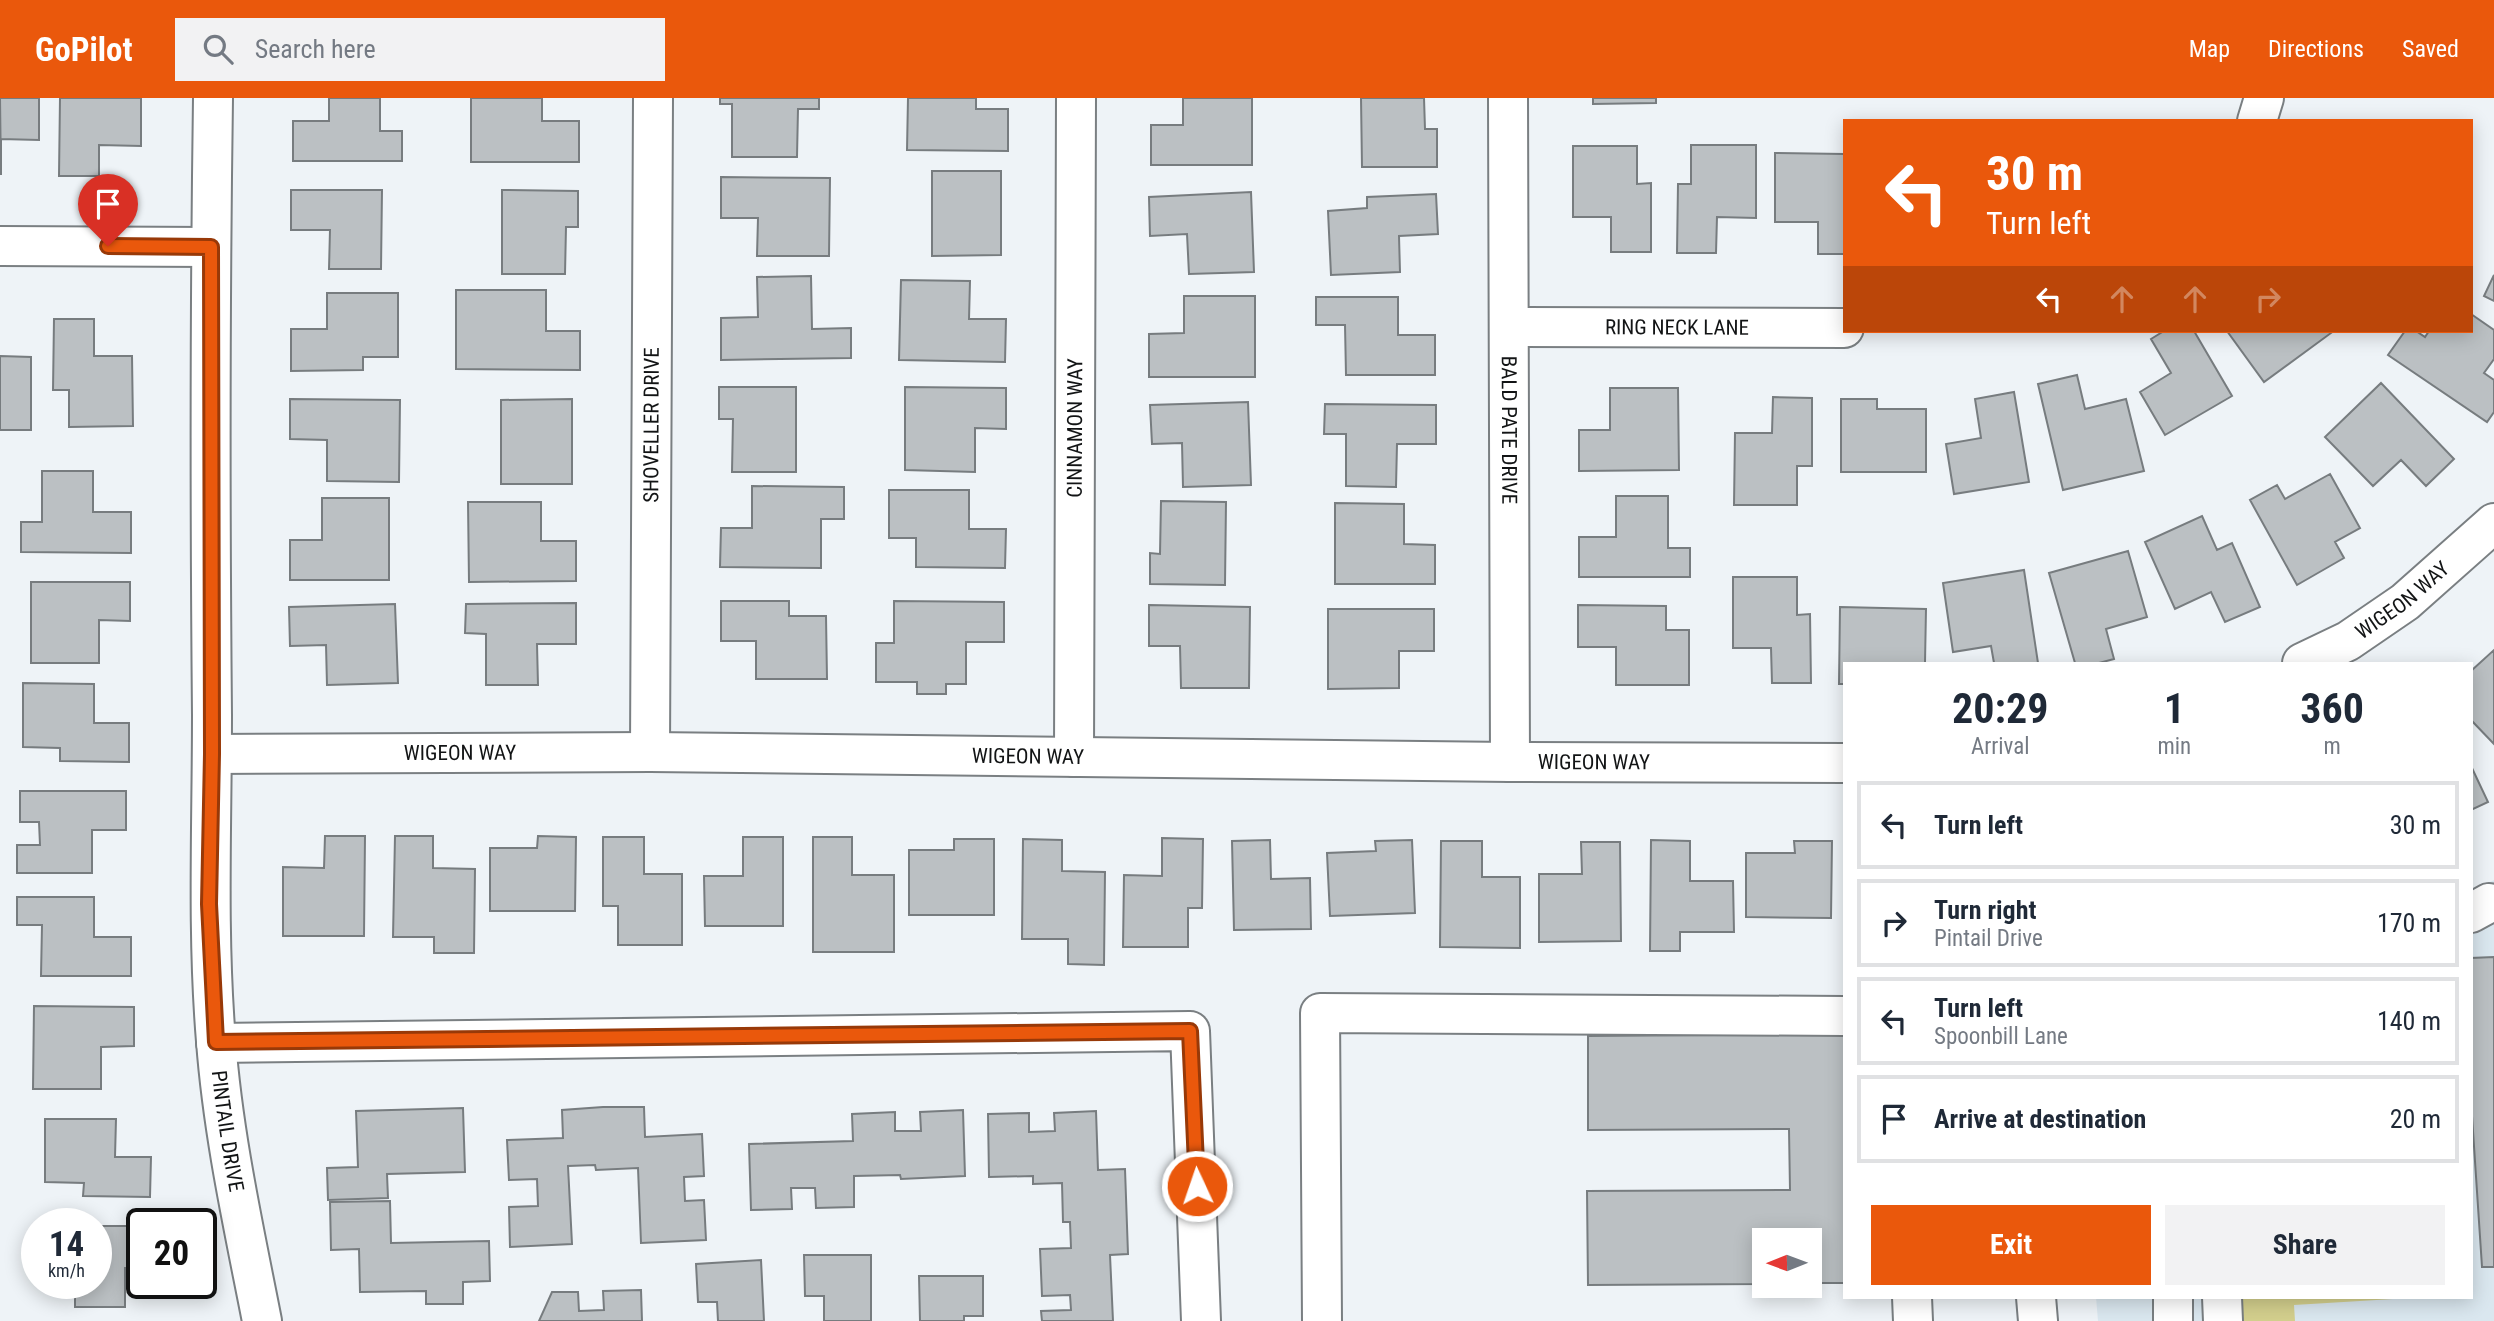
<!DOCTYPE html>
<html lang="en">
<head>
<meta charset="utf-8">
<style>
	body { margin:0; font-family:"Roboto Condensed",sans-serif; background:#f2f2f3; color:#1f2937; height:100vh; display:flex; flex-direction:column; font-size:26px; white-space:nowrap }
	* { box-sizing:border-box; margin:0 }
	p { font-size:23px; color:#747a83 }
	.icon { flex:none; width:38px; height:38px; fill:none; stroke:currentColor; stroke-width:2; stroke-linecap:round; stroke-linejoin:round }
	.map { position:relative; flex:1; overflow:hidden }
	.details { position:absolute; left:1843px; top:564px; width:630px; height:637px; display:flex; flex-direction:column; background:#fff; border-radius:0px; box-shadow:0 4px 18px #0003 }
	.details>* { flex:none }
	.banner { position:absolute; left:1843px; top:21px; width:630px; height:214px; border-radius:0px; box-shadow:0 4px 18px #0003; background:#ea580c; color:#fff; overflow:hidden }
	.needle { width:46px; rotate:269deg }
	.controls { position:absolute; left:1752px; top:1130px; display:grid; gap:14px }
	.controls a { display:grid; place-items:center; width:70px; height:70px; border-radius:0px; background:#fff; box-shadow:0 4px 18px #0003; font-size:35px }
	.speed { position:absolute; left:21px; top:1110px; display:flex; gap:14px; font-size:35px; font-weight:700; text-align:center }
	.speed>* { display:grid; place-content:center; width:91px; height:91px; border-radius:50%; background:#fff; box-shadow:0 4px 18px #0003; line-height:1 }
	.speed small { font-size:18px; font-weight:400 }
	.speed .limit { border:4px solid #111; border-radius:10px; background:#fff; color:#111 }
	.pin { position:absolute; display:grid; place-items:center; width:60px; height:60px; color:#fff; margin:-72px -30px; border-radius:50% 50% 50% 0; rotate:-45deg; box-shadow:0 0 7px #0007 }
	.pin .icon { rotate:45deg }
	.me { position:absolute; width:77px; margin:-38px; rotate:357deg; stroke-linejoin:round; filter:drop-shadow(0 0 5px #0008) }
	.turn { display:flex; align-items:center; gap:24px; height:147px; padding:0 28px; font-size:32px }
	.turn .icon { width:91px; height:91px; stroke-width:2.5 }
	.turn b { display:block; font-size:49px; line-height:60px }
	.lanes { display:flex; align-items:center; height:66px; padding:0 28px; background:#0003; justify-content:center; gap:35px; direction:ltr }
	.lanes .off { opacity:.35 }
	.eta { display:flex; justify-content:space-evenly; align-items:center; height:119px; text-align:center }
	.eta b { font-size:42px; font-weight:700; line-height:49px }
	.action { display:flex; gap:14px; margin-top:auto; padding:14px 28px }
	.action a { flex:1; height:80px; border-radius:0px; background:#ea580c; color:#fff; font-size:28px; font-weight:700; line-height:80px; text-align:center }
	.action a+a { background:#f2f2f3; color:#1f2937 }
	ul { padding:0; list-style:none }
	li { display:flex; align-items:center; gap:21px; height:88px; margin:0 14px 10px; padding:0 14px; border:4px solid #e0e1e3; border-radius:0px }
	li div { flex:1 }
	li b { display:block; font-size:26px }
	li em { font-style:normal }
	header { display:flex; align-items:center; gap:42px; box-sizing:border-box; height:98px; padding:0 35px; background:#ea580c; color:#fff }
	header strong { font-size:33px }
	nav { display:flex; gap:38px; margin-inline-start:auto; font-size:24px }
	.search { width:490px; height:63px; background:#f2f2f3; display:flex; align-items:center; gap:18px; box-sizing:border-box; padding:0 24px; border-radius:0px; color:#747a83; font-size:26px }
	.map>svg:first-child { display:block }
	.built { fill:#dae7ef }
	.green { fill:#d3cf8d }
	.building { fill:#bbc0c3; stroke:#777c7f; stroke-width:2 }
	.lines { fill:none; stroke-linecap:round; stroke-linejoin:round }
	.minor-casing { stroke:#7a7f82; stroke-width:42 }
	.minor { stroke:#fff; stroke-width:38 }
	.route-casing { stroke:#983908; stroke-width:18 }
	.route { stroke:#ea580c; stroke-width:12 }
	.labels { text-anchor:middle; dominant-baseline:central; stroke-width:6; stroke-linejoin:round; paint-order:stroke }
	.street-label { font-size:21px; fill:#121415; stroke:#eef3f7 }
</style>
</head>
<body>
<header>
<strong>GoPilot</strong>
<div class="search"><svg class="icon" aria-label="search" viewBox="0 0 24 24"><circle cx="10" cy="10" r="6"/><path d="M15 15l6 6"/></svg>Search here</div>
<nav><a>Map</a><a>Directions</a><a>Saved</a></nav>
</header>
<div class="map">
<svg width="2494" height="1223" viewBox="0 0 2494 1223">
	<rect width="100%" height="100%" fill="#eef3f7"/>
	<path class="built" d="M2494,782V1223H2098L2096,1199H2471V794Z"/>
	<path class="green" d="M2275,1199H2426L2294,1207L2295,1223H2241L2239,1201Z"/>
	<path class="building" d="M0,0H39V42L1,41V77Z
		M60,0H141V48L99,47V78H59Z
		M329,0H380V33H402V63H293V23H329Z
		M471,0H542V23H579V64H471Z
		M720,0H819V11H798L797,59H732V6H720Z
		M908,0H976V11H1008V53L907,52Z
		M1183,0H1252V67H1151V27H1183Z
		M1361,0H1424L1425,31H1437V69H1362Z
		M1593,0H1656V5L1593,6Z
		M1691,47H1756V120L1717,119L1716,155H1677L1678,86H1691Z
		M1573,48H1637V86L1651,85V154H1611V119H1573Z
		M1775,55L1844,56V156H1818V124H1775Z
		M932,73H1001V157L932,158Z
		M721,79L830,80L829,158H757L758,120H721Z
		M291,92H382L381,171H329L330,132H291Z
		M502,92L578,93V129H566L565,176H502Z
		M1251,94L1254,174L1189,176L1187,136L1150,138L1149,99Z
		M1436,96L1438,136L1399,138L1400,174L1331,177L1328,113L1367,110V99Z
		M2494,177V203L2484,198Z
		M811,178L812,231L851,230V260L721,262V220L758,219L757,179Z
		M901,182L970,183L969,221H1006L1005,264L899,262Z
		M456,192H546V233H580V272L456,271Z
		M327,195H398V259H363V272L291,273V231H327Z
		M1184,198H1255V279H1149V236L1184,235Z
		M1316,199H1398V237H1435V277H1346L1345,227H1316Z
		M2471,216L2494,232V261L2484,275L2494,282V314L2487,324L2388,257L2405,233H2416L2425,239L2429,233H2471Z
		M54,221H94V258H132L133,328L69,329V292H53Z
		M2164,233H2194L2232,298L2165,337L2140,294L2171,275L2151,241Z
		M2227,233H2329L2331,235L2264,284Z
		M0,258L31,259V332H0Z
		M2077,277L2085,311L2126,301L2144,373L2063,392L2038,286Z
		M2381,285L2454,361L2426,388L2401,362L2373,388L2325,339Z
		M719,289H796V374H732L733,321H719Z
		M905,289L1006,290V331L975,330V374L905,372Z
		M1610,290H1678L1679,372L1579,373V332H1610Z
		M2014,294L2029,384L1954,396L1946,346L1981,340L1975,301Z
		M1773,299L1812,300V368H1797V407H1734L1735,335H1772Z
		M290,301L400,302L399,384L327,383V342L290,341Z
		M572,301V386H501V302Z
		M1841,301H1877V311H1926V374H1841Z
		M1248,304L1251,387L1183,389L1182,345L1152,346L1150,307Z
		M1325,306L1436,307V346H1397L1396,389L1346,388V336H1324Z
		M42,373H93V414H131V455L21,454V424H42Z
		M2330,376L2360,430L2335,444L2344,460L2297,487L2250,402L2277,387L2285,401Z
		M752,388L844,389V421H821V470L720,469L721,430H752Z
		M889,392H969V431H1006L1005,470L916,469V440H889Z
		M1616,398H1668V450H1690V479H1579V439H1616Z
		M322,400H389V482H290V442H322Z
		M1161,403L1226,404L1225,487L1150,486V455L1160,456Z
		M468,404H541V443H576V483L469,484Z
		M1335,405L1404,406V446L1435,447V486H1335Z
		M2202,418L2217,452L2232,445L2260,509L2225,524L2211,494L2175,511L2145,444Z
		M2128,453L2147,519L2106,531L2114,561L2099,565H2075L2049,475Z
		M2024,472L2038,565H1994L1991,548L1953,554L1943,485Z
		M1733,479H1797V517L1810,516L1811,585H1772L1771,550H1733Z
		M31,484H130V523L99,522V565H31Z
		M721,503H789V518H826L827,581H756V543H721Z
		M894,503L1004,504V544H966V586H946V596H917V584H876V545H894Z
		M576,505V546H537L538,587H486V536L465,535L466,506Z
		M395,506L398,585L327,587L326,547L290,548L289,509Z
		M1149,507L1250,509L1249,590H1181L1180,548H1149Z
		M1578,507L1666,508V532H1689V587H1616V549H1578Z
		M1840,509L1926,511L1925,565H1844V586H1839Z
		M1328,511H1434V553H1399V590L1328,591Z
		M2494,552V646L2471,622V573Z
		M23,585L94,586V625H129V664L60,663V650L23,649Z
		M2471,668L2488,704L2471,712Z
		M20,693H126V732H92V775H17V747H40L39,724H20Z
		M325,738H365L364,838H283V769L324,770Z
		M395,738H433V770L475,771L474,855H434V839H393Z
		M538,738L576,739L575,813H490V750H537Z
		M603,739H644V776H682V847H618V808H603Z
		M743,739H783V828H705L704,778H743Z
		M813,739H852V777H894V854H813Z
		M1162,740L1203,741L1202,810H1188V849H1123L1124,777L1162,778Z
		M954,741H994V817H909V752H954Z
		M1023,741L1062,742V773L1105,774L1104,867L1068,866V841H1022Z
		M1270,742L1271,781L1310,780L1311,831L1234,832L1232,743Z
		M1412,742L1415,815L1330,818L1327,755L1376,753L1375,743Z
		M1651,742L1690,743V783H1733L1734,834H1680V853H1650Z
		M1441,743H1482V779H1520V850L1440,849Z
		M1794,743H1832L1831,820L1746,819V755H1795Z
		M1581,744H1620L1621,843L1539,844V776H1582Z
		M17,799H94V839H131V878H41L42,827H17Z
		M2494,859V1169H2482L2471,1003V860Z
		M34,908L134,909V948L101,949V991H33Z
		M1844,936V1185H1810V1143H1764V1186L1588,1187L1587,1093L1790,1092L1789,1031L1588,1032V938Z
		M603,1009H644L645,1039L702,1036L704,1078L684,1079L685,1103L704,1102L706,1142L641,1145L638,1070L596,1072L595,1067L568,1068L572,1146L510,1149L509,1109L538,1108L537,1081L509,1082L507,1042L563,1040L562,1012Z
		M463,1010L465,1074L387,1076L388,1100L328,1102L327,1070L358,1069L356,1013Z
		M963,1012L965,1078L901,1081L900,1077L854,1078V1109L816,1110L815,1090H791L792,1111L751,1112L749,1046L853,1043L852,1016L895,1014V1033H921L920,1014Z
		M1096,1013L1098,1072L1125,1071L1128,1156L1110,1157L1113,1223H1042L1041,1213L1071,1212L1070,1197L1042,1198L1040,1151L1071,1150L1070,1124H1063L1062,1085L1033,1086V1078L989,1079L988,1016L1029,1015V1034L1055,1033L1054,1015Z
		M45,1021H116L115,1059H151L150,1099L83,1098L84,1085L45,1084Z
		M390,1103L391,1145L489,1143L490,1183L463,1184V1206H426V1193L360,1194L359,1151L331,1152L330,1104Z
		M96,1128H142V1170H125V1209H75V1185H96Z
		M804,1157H871V1223H824V1198H805Z
		M761,1162L764,1223H718L717,1204H698L696,1166Z
		M919,1178H983V1218H964V1223H920Z
		M641,1192L642,1223H539L552,1194H578L579,1213L604,1212L603,1193Z"/>
	<g class="lines">
		<g class="minor-casing">
			<g id="minor">
				<path id="s1" d="M213,0C210,206 210,411 212,617C212,726 207,835 216,943C223,1037 244,1131 262,1223"/>
				<path id="s2" d="M1508,0L1510,664"/>
				<path d="M2257,23L2264,0"/>
				<path d="M0,148L211,149"/>
				<path id="s3" d="M1509,229L1844,230"/>
				<path id="s4" d="M2302,565L2348,543L2405,504L2494,425"/>
				<path id="s5" d="M650,654L653,0"/>
				<path id="s6" d="M212,656L650,654L1510,664L1844,665"/>
				<path id="s7" d="M1074,659L1076,0"/>
				<path d="M2471,815L2489,805"/>
				<path d="M216,945L1190,933L1201,1223"/>
				<path d="M1912,1199L1913,1223"/>
				<path d="M2036,1199L2038,1223"/>
				<path d="M2222,1199L2223,1223"/>
				<path d="M1322,1223L1320,915L1844,918"/>
				<path d="M2173,1223V1199"/>
			</g>
		</g>
		<use href="#minor" class="minor"/>
	</g>
	<g class="lines">
		<g class="route-casing">
			<path id="route" d="M108,148L211,149L212,656L209,806L216,944L1190,933L1197,1088"/>
		</g>
		<use href="#route" class="route"/>
	</g>
	<g class="labels">
		<g class="street-label">
			<text stroke="none"><textPath href="#s3" startOffset="168">RING NECK LANE</textPath></text>
			<text stroke="none"><textPath href="#s5" startOffset="327">SHOVELLER DRIVE</textPath></text>
			<text stroke="none"><textPath href="#s7" startOffset="329">CINNAMON WAY</textPath></text>
			<text stroke="none"><textPath href="#s2" startOffset="332">BALD PATE DRIVE</textPath></text>
			<text stroke="none"><textPath href="#s4" startOffset="119">WIGEON WAY</textPath></text>
			<text stroke="none"><textPath href="#s6" startOffset="248">WIGEON WAY</textPath></text>
			<text stroke="none"><textPath href="#s6" startOffset="816">WIGEON WAY</textPath></text>
			<text stroke="none"><textPath href="#s6" startOffset="1382">WIGEON WAY</textPath></text>
			<text stroke="none"><textPath href="#s1" startOffset="1034">PINTAIL DRIVE</textPath></text>
		</g>
	</g>
</svg>
<div class="controls">
<a><svg class="needle" viewBox="-14 -14 28 28"><path d="M0-13l5 13h-10z" fill="#e53935"/><path d="M0 13l5-13h-10z" fill="#747a83"/></svg></a>
</div>
<div class="speed"><div>14<small>km/h</small></div><div class="limit">20</div></div>
<div class="pin" style="left:108px;top:148px;background:#d93025"><svg class="icon" aria-label="arrive" viewBox="0 0 24 24"><path d="M6 21V4h12l-3 4 3 4H6"/></svg></div>
<svg class="me" style="left:1197px;top:1088px" viewBox="-20 -20 40 40"><circle r="17" fill="#ea580c" stroke="#fff" stroke-width="3"/><path d="M0-11L8 9 0 5-8 9z" fill="#fff"/></svg>
<div class="banner">
<div class="turn"><svg class="icon" aria-label="left" viewBox="0 0 24 24"><path d="M17 20v-9H6M10 6l-5 5 5 5"/></svg><div><b>30 m</b>Turn left</div></div>
<div class="lanes"><svg class="icon" aria-label="left" viewBox="0 0 24 24"><path d="M17 20v-9H6M10 6l-5 5 5 5"/></svg><svg class="icon off" aria-label="ahead" viewBox="0 0 24 24"><path d="M12 20V5M6 11l6-6 6 6"/></svg><svg class="icon off" aria-label="ahead" viewBox="0 0 24 24"><path d="M12 20V5M6 11l6-6 6 6"/></svg><svg class="icon off" aria-label="right" viewBox="0 0 24 24"><path d="M7 20v-9h11M14 6l5 5-5 5"/></svg></div>
</div>
<section class="details">
<div class="eta">
<div><b>20:29</b><p>Arrival</p></div>
<div><b>1</b><p>min</p></div>
<div><b>360</b><p>m</p></div>
</div>
<ul>
<li><svg class="icon" aria-label="left" viewBox="0 0 24 24"><path d="M17 20v-9H6M10 6l-5 5 5 5"/></svg><div><b>Turn left</b></div><em>30 m</em></li>
<li><svg class="icon" aria-label="right" viewBox="0 0 24 24"><path d="M7 20v-9h11M14 6l5 5-5 5"/></svg><div><b>Turn right</b><p>Pintail Drive</p></div><em>170 m</em></li>
<li><svg class="icon" aria-label="left" viewBox="0 0 24 24"><path d="M17 20v-9H6M10 6l-5 5 5 5"/></svg><div><b>Turn left</b><p>Spoonbill Lane</p></div><em>140 m</em></li>
<li><svg class="icon" aria-label="arrive" viewBox="0 0 24 24"><path d="M6 21V4h12l-3 4 3 4H6"/></svg><div><b>Arrive at destination</b></div><em>20 m</em></li>
</ul>
<div class="action"><a>Exit</a><a>Share</a></div>
</section>
</div>
</body>
</html>
